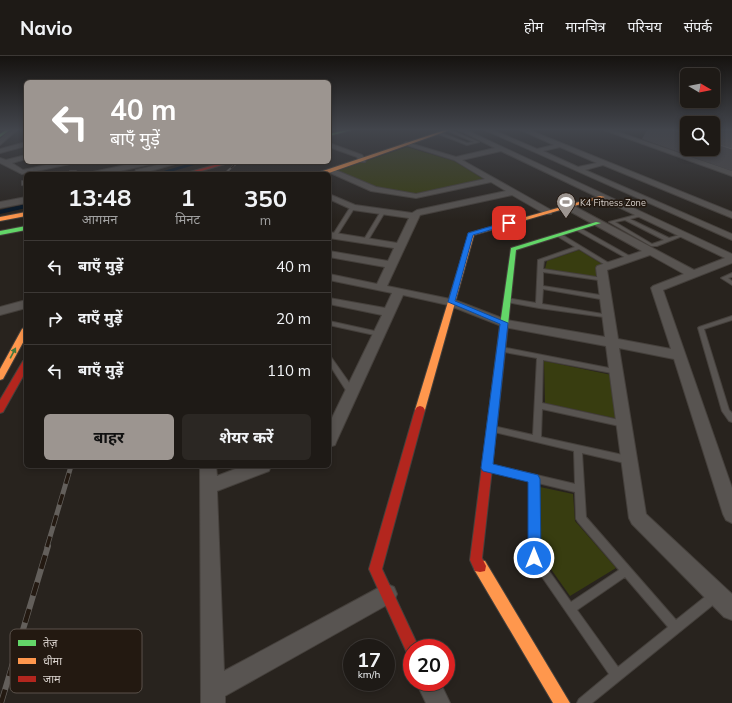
<!DOCTYPE html>
<html lang="hi">
<head>
<meta charset="utf-8">
<style>
	body { margin:0; font-family:Mulish,"Noto Sans Devanagari",sans-serif; background:#2b2723; color:#f1f3f6; height:100vh; display:flex; flex-direction:column; font-size:15px; white-space:nowrap }
	* { box-sizing:border-box; margin:0 }
	p { font-size:13px; color:#a1a1a1 }
	.icon { flex:none; width:22px; height:22px; fill:none; stroke:currentColor; stroke-width:2; stroke-linecap:round; stroke-linejoin:round }
	.map { position:relative; flex:1; overflow:hidden }
	.sheet { position:absolute; left:24px; top:116px; width:307px; height:296px; display:flex; flex-direction:column; background:#1e1a16; border-radius:6px; box-shadow:0 2px 6px #0003,0 0 0 1px #3c3835 }
	.sheet>* { flex:none }
	.hud { position:absolute; left:24px; top:24px; width:307px; height:84px; border-radius:6px; box-shadow:0 2px 6px #0003,0 0 0 1px #3c3835; background:#9c9590; color:#fff; overflow:hidden }
	.needle { width:26px; rotate:100deg }
	.tools { position:absolute; left:680px; top:12px; display:grid; gap:8px }
	.tools a { display:grid; place-items:center; width:40px; height:40px; border-radius:6px; background:#1e1a16; box-shadow:0 2px 6px #0003,0 0 0 1px #3c3835; font-size:20px }
	.speed { position:absolute; left:343px; top:583px; display:flex; gap:8px; font-size:20px; font-weight:700; text-align:center }
	.speed>* { display:grid; place-content:center; width:52px; height:52px; border-radius:50%; background:#1e1a16; box-shadow:0 2px 6px #0003,0 0 0 1px #3c3835; line-height:1 }
	.speed small { font-size:10px; font-weight:400 }
	.speed .limit { border:6px solid #d22; background:#fff; color:#111 }
	.pin { position:absolute; display:grid; place-items:center; width:34px; height:34px; color:#fff; margin:-17px; border-radius:8px; box-shadow:0 2px 6px #0006 }
	.me { position:absolute; width:44px; margin:-22px; rotate:0deg; stroke-linejoin:round; filter:drop-shadow(0 0 3px #0008) }
	.turn { display:flex; align-items:center; gap:14px; height:84px; padding:0 20px; font-size:18px }
	.turn .icon { width:52px; height:52px; stroke-width:2.5 }
	.turn b { display:block; font-size:28px; line-height:34px }
	.eta { display:flex; justify-content:space-evenly; align-items:center; height:68px; text-align:center }
	.eta b { font-size:24px; font-weight:700; line-height:28px }
	.button { display:flex; gap:8px; margin-top:auto; padding:8px 20px }
	.button a { flex:1; height:46px; border-radius:6px; background:#9c9590; color:#111; font-size:16px; font-weight:700; line-height:46px; text-align:center }
	.button a+a { background:#2b2723; color:#f1f3f6 }
	ul { padding:0; list-style:none }
	li { display:flex; align-items:center; gap:12px; height:52px; padding:0 20px; border-top:1px solid #3c3835 }
	li div { flex:1 }
	li b { display:block; font-size:15px }
	li em { font-style:normal }
	header { display:flex; align-items:center; gap:24px; box-sizing:border-box; height:56px; padding:0 20px; background:#1e1a16; border-bottom:1px solid #3c3835 }
	header strong { font-size:19px }
	nav { display:flex; gap:22px; margin-inline-start:auto; font-size:14px }
	.map>svg:first-child { display:block }
	.green { fill:#383d10 }
	.lines { fill:none; stroke-linecap:round; stroke-linejoin:round }
	.canal { fill:#041526; fill-rule:evenodd }
	.lane-casing { stroke:#45403c; stroke-width:2 }
	.street-casing { stroke:#45403c; stroke-width:2 }
	.fast-casing { stroke:#45403c; stroke-width:2 }
	.slow-casing { stroke:#45403c; stroke-width:2 }
	.jam-casing { stroke:#45403c; stroke-width:2 }
	.lane { fill:#585451; fill-rule:evenodd }
	.street { fill:#585451; fill-rule:evenodd }
	.fast { fill:#63d668; fill-rule:evenodd }
	.slow { fill:#ff974d; fill-rule:evenodd }
	.jam { fill:#b3261e; fill-rule:evenodd }
	.rail-far2-casing { stroke:#635f5b; stroke-width:2 }
	.rail-far1-casing { stroke:#635f5b; stroke-width:5 }
	.rail-casing { stroke:#635f5b; stroke-width:6 }
	.rail-far2 { stroke:#231911; stroke-width:1.5; stroke-dasharray:4.5; stroke-linecap:butt }
	.rail-far1 { stroke:#231911; stroke-width:3.5; stroke-dasharray:11; stroke-linecap:butt }
	.rail { stroke:#231911; stroke-width:4.5; stroke-dasharray:14; stroke-linecap:butt }
	.wall { fill:#4c4848 }
	.building { fill:#5b5756; stroke:#6f6b69 }
	.oneway { fill:#43783c }
	.route { fill:#1a73e8; stroke:#114b97 }
	.labels { text-anchor:middle; dominant-baseline:central; stroke-width:3.5; stroke-linejoin:round; paint-order:stroke }
	.far-poi-label { font-size:9px; fill:#dad3ce; stroke:#231911; text-anchor:start }
	.key { fill:#231911; stroke:#5a514a; stroke-width:1 }
	.key-label { font-size:11px; fill:#dad3ce }
</style>
</head>
<body>
<header>
<strong>Navio</strong>
<nav><a>होम</a><a>मानचित्र</a><a>परिचय</a><a>संपर्क</a></nav>
</header>
<div class="map">
<svg width="732" height="647" viewBox="0 0 732 647">
	<rect width="100%" height="100%" fill="#28231e"/>
	<path class="green" d="M407,91L454,105L482,122L481,125L418,138L381,133L337,115Z
		M579,194L602,208L596,211L598,222L545,213L547,205Z
		M544,305L612,319L619,363L545,347Z
		M540,431L573,438L575,465L616,512L570,540L541,499Z"/>
	<g class="lines">
		<path class="canal" d="M195,106H205L163,118H153Z
			M26,148V152L0,158V154Z"/>
		<g class="lane-casing">
			<path id="lane" d="M446,74H450L479,86L467,89L436,77L439,76L467,87L474,86Z
				M351,150L355,151L336,181H332V180Z
				M381,155L385,156L367,186H363V185Z
				M639,158L641,159V160L630,163L669,182L683,178L685,179L657,190H651L609,166ZM625,164L664,184L652,188L615,166Z
				M576,172H580L633,202L628,203L576,174Z
				M557,178H561L612,209L611,210H607L579,193L544,205L543,213L603,222L606,224L605,225L543,216V230L606,240L609,242L606,244L543,233L542,248L609,259L612,261L611,262L539,252L507,246L504,244L507,242L536,247L538,204L575,191L557,180Z
				M732,217V221L728,222L732,225V229L721,222Z
				M732,260V264L704,273L729,354L732,357V366L729,365L722,355L698,272L699,271Z
				M329,265L379,276L382,278L379,280L329,269Z
				M499,291H501L619,314L620,316L619,318H617L543,304L542,347L624,365L627,366L628,368L627,370L624,371L542,353L541,381L632,401L633,404L632,407L629,408L582,397L586,461L676,564L711,536L715,535L719,536L720,540L719,544L592,647H577L579,643L609,618L529,502L530,425L490,416L487,415L486,412L487,409L490,408L575,428L574,395L490,375L489,373L490,371L493,370L533,379L537,302L499,295L498,293ZM538,427L575,436L576,463L578,466L619,514L571,546L539,501ZM625,521L668,571L618,611L577,554Z
				M329,301H331L355,335L356,337L355,339H349L329,308Z"/>
		</g>
		<g class="street-casing">
			<path id="street" d="M11,74H17L0,89V83Z
				M459,74H466L732,198V207L663,234L732,432V467L726,464L723,458L674,303L619,292L646,458L732,538V564L724,561L632,468L629,462L606,290L504,271L448,249L403,239L337,384L335,389L329,391V368L382,259L329,248V242L385,252L392,237L329,224V218L377,228L385,211L329,201V195L388,205L394,192L329,182V176L397,187L409,162L353,154L329,143V138L355,149L412,157L417,154L506,135L491,126L416,142L371,135L326,115L330,113H333L376,131L416,138L485,123L454,104L403,88L406,86L456,101L495,92ZM501,95L725,202L694,214L570,148H564L563,150L564,152L642,195L597,210L596,212L605,281L507,264L455,244L387,230L420,159L512,139L545,158H551L552,156L551,154L462,104ZM650,199L684,218L653,230L651,232L671,293L618,283L607,214Z
				M485,74H493L537,93L554,89L521,74H529L732,156V162L603,109L585,114L732,178V184ZM560,91L597,107L578,111L543,95Z
				M604,74H612L732,115V120Z
				M26,86V90L0,97V93Z
				M329,87L362,99L366,104L365,106H359L357,101L329,91Z
				M26,99V103L12,107L23,114L60,106H74L70,108L22,118L0,107V102L6,104Z
				M139,106H153L152,108L106,118H92L93,116Z
				M170,106H182L140,118L135,116L136,114Z
				M70,115H76L78,118H70Z
				M22,125H26V130L22,129Z
				M26,141V147L0,152V146Z
				M26,244V252L0,259V251Z
				M200,410H216L217,420L243,410H271L269,415L217,435L224,615L380,531L387,528L394,531L397,538L394,545L225,640V647H201Z
				M416,626H440L450,647H426Z"/>
		</g>
		<g class="fast-casing">
			<path id="fast" d="M6,74H10L0,81V78Z
				M346,74H352L329,80V78Z
				M596,166L601,167L516,194L508,269L507,271H501L500,269L511,192Z
				M26,170V174L0,179V175Z"/>
		</g>
		<g class="slow-casing">
			<path id="slow" d="M445,74H450L326,118H314Z
				M600,140L605,141L474,179L425,354L423,357H417L415,354L469,177Z
				M26,156V160L0,165V161Z
				M26,270V281L3,323L0,324V313L22,273Z
				M480,504L485,505L570,647H553L475,515L474,510L475,505Z"/>
		</g>
		<g class="jam-casing">
			<path id="jam" d="M225,106H232L191,118H183Z
				M504,266L508,269L482,502L486,510L485,515L480,516L475,515L470,504L500,269Z
				M26,304V315L3,356L0,357V344L23,305Z
				M420,350L423,351L425,354L382,513L419,592H412V599L407,597L369,513L415,354L417,351Z"/>
		</g>
		<use href="#lane" class="lane"/>
		<use href="#street" class="street"/>
		<use href="#fast" class="fast"/>
		<use href="#slow" class="slow"/>
		<use href="#jam" class="jam"/>
		<g class="rail-far2-casing">
			<path id="rail-far2" d="M224,118L238,106"/>
		</g>
		<g class="rail-far1-casing">
			<path id="rail-far1" d="M47,491L71,410"/>
		</g>
		<g class="rail-casing">
			<path id="rail" d="M1,647L48,490"/>
		</g>
		<use href="#rail-far2" class="rail-far2"/>
		<use href="#rail-far1" class="rail-far1"/>
		<use href="#rail" class="rail"/>
	</g>
	<path class="wall" d="M647,74H687V93H713V74H732V115L642,83Z"/>
	<path class="building" d="M673,74H687V78Z
		M713,74H732V93L713,87Z"/>
	<defs><path id="oneway-solid" d="M-6-.8H1V-3.2L6.5 0L1 3.2V.8H-6Z"/></defs>
	<use class="oneway" href="#oneway-solid" transform="translate(13 297) rotate(-62)"/>
	<linearGradient id="sky" x2="0" y2="1"><stop stop-color="#161310"/><stop offset="0.45" stop-color="#42454c"/><stop offset="1" stop-color="#42454c" stop-opacity="0"/></linearGradient>
	<rect width="732" height="164" fill="url(#sky)"/>
	<path class="route" d="M509,165L512,167L511,168L473,179L455,245L508,267L493,408L534,418L538,419L540,423L541,502L539,506L534,508L530,506L528,502V426L487,416L483,415L481,412L500,268L448,246L468,177Z"/>
	<defs>
		<g id="stadium-pin" transform="scale(1)"><path d="M0 17L-7.5 6A9.5 9.5 0 1 1 7.5 6Z" fill="#9c9590" stroke="#231911"/><path d="M0-5a6.5 5 0 1 0 0 10a6.5 5 0 1 0 0-10ZM-3.5-1.8h7v3.6h-7Z" fill="#fff"/></g>
	</defs>
	<g fill-rule="evenodd">
		<use href="#stadium-pin" x="566" y="146"/>
	</g>
	<g class="labels">
		<g class="far-poi-label">
			<text x="580" y="146">K4 Fitness Zone</text>
		</g>
	</g>
	<rect x="10" y="573" width="132" height="64" rx="6" class="key"/>
	<rect x="18" y="584" width="18" height="6" fill="#63d668"/>
	<rect x="18" y="602" width="18" height="6" fill="#ff974d"/>
	<rect x="18" y="620" width="18" height="6" fill="#b3261e"/>
	<g class="key-label">
		<text x="43" y="591">तेज़</text>
		<text x="43" y="609">धीमा</text>
		<text x="43" y="627">जाम</text>
	</g>
</svg>
<div class="tools">
<a><svg class="needle" viewBox="-14 -14 28 28"><path d="M0-13l5 13h-10z" fill="#e53935"/><path d="M0 13l5-13h-10z" fill="#a1a1a1"/></svg></a>
<a><svg class="icon" aria-label="search" viewBox="0 0 24 24"><circle cx="10" cy="10" r="6"/><path d="M15 15l6 6"/></svg></a>
</div>
<div class="speed"><div>17<small>km/h</small></div><div class="limit">20</div></div>
<div class="pin" style="left:509px;top:167px;background:#d93025"><svg class="icon" aria-label="arrive" viewBox="0 0 24 24"><path d="M6 21V4h12l-3 4 3 4H6"/></svg></div>
<svg class="me" style="left:534px;top:502px" viewBox="-20 -20 40 40"><circle r="17" fill="#1a73e8" stroke="#fff" stroke-width="3"/><path d="M0-11L8 9 0 5-8 9z" fill="#fff"/></svg>
<div class="hud">
<div class="turn"><svg class="icon" aria-label="left" viewBox="0 0 24 24"><path d="M17 20v-9H6M10 6l-5 5 5 5"/></svg><div><b>40 m</b>बाएँ मुड़ें</div></div>
</div>
<section class="sheet">
<div class="eta">
<div><b>13:48</b><p>आगमन</p></div>
<div><b>1</b><p>मिनट</p></div>
<div><b>350</b><p>m</p></div>
</div>
<ul>
<li><svg class="icon" aria-label="left" viewBox="0 0 24 24"><path d="M17 20v-9H6M10 6l-5 5 5 5"/></svg><div><b>बाएँ मुड़ें</b></div><em>40 m</em></li>
<li><svg class="icon" aria-label="right" viewBox="0 0 24 24"><path d="M7 20v-9h11M14 6l5 5-5 5"/></svg><div><b>दाएँ मुड़ें</b></div><em>20 m</em></li>
<li><svg class="icon" aria-label="left" viewBox="0 0 24 24"><path d="M17 20v-9H6M10 6l-5 5 5 5"/></svg><div><b>बाएँ मुड़ें</b></div><em>110 m</em></li>
</ul>
<div class="button"><a>बाहर</a><a>शेयर करें</a></div>
</section>
</div>
</body>
</html>
